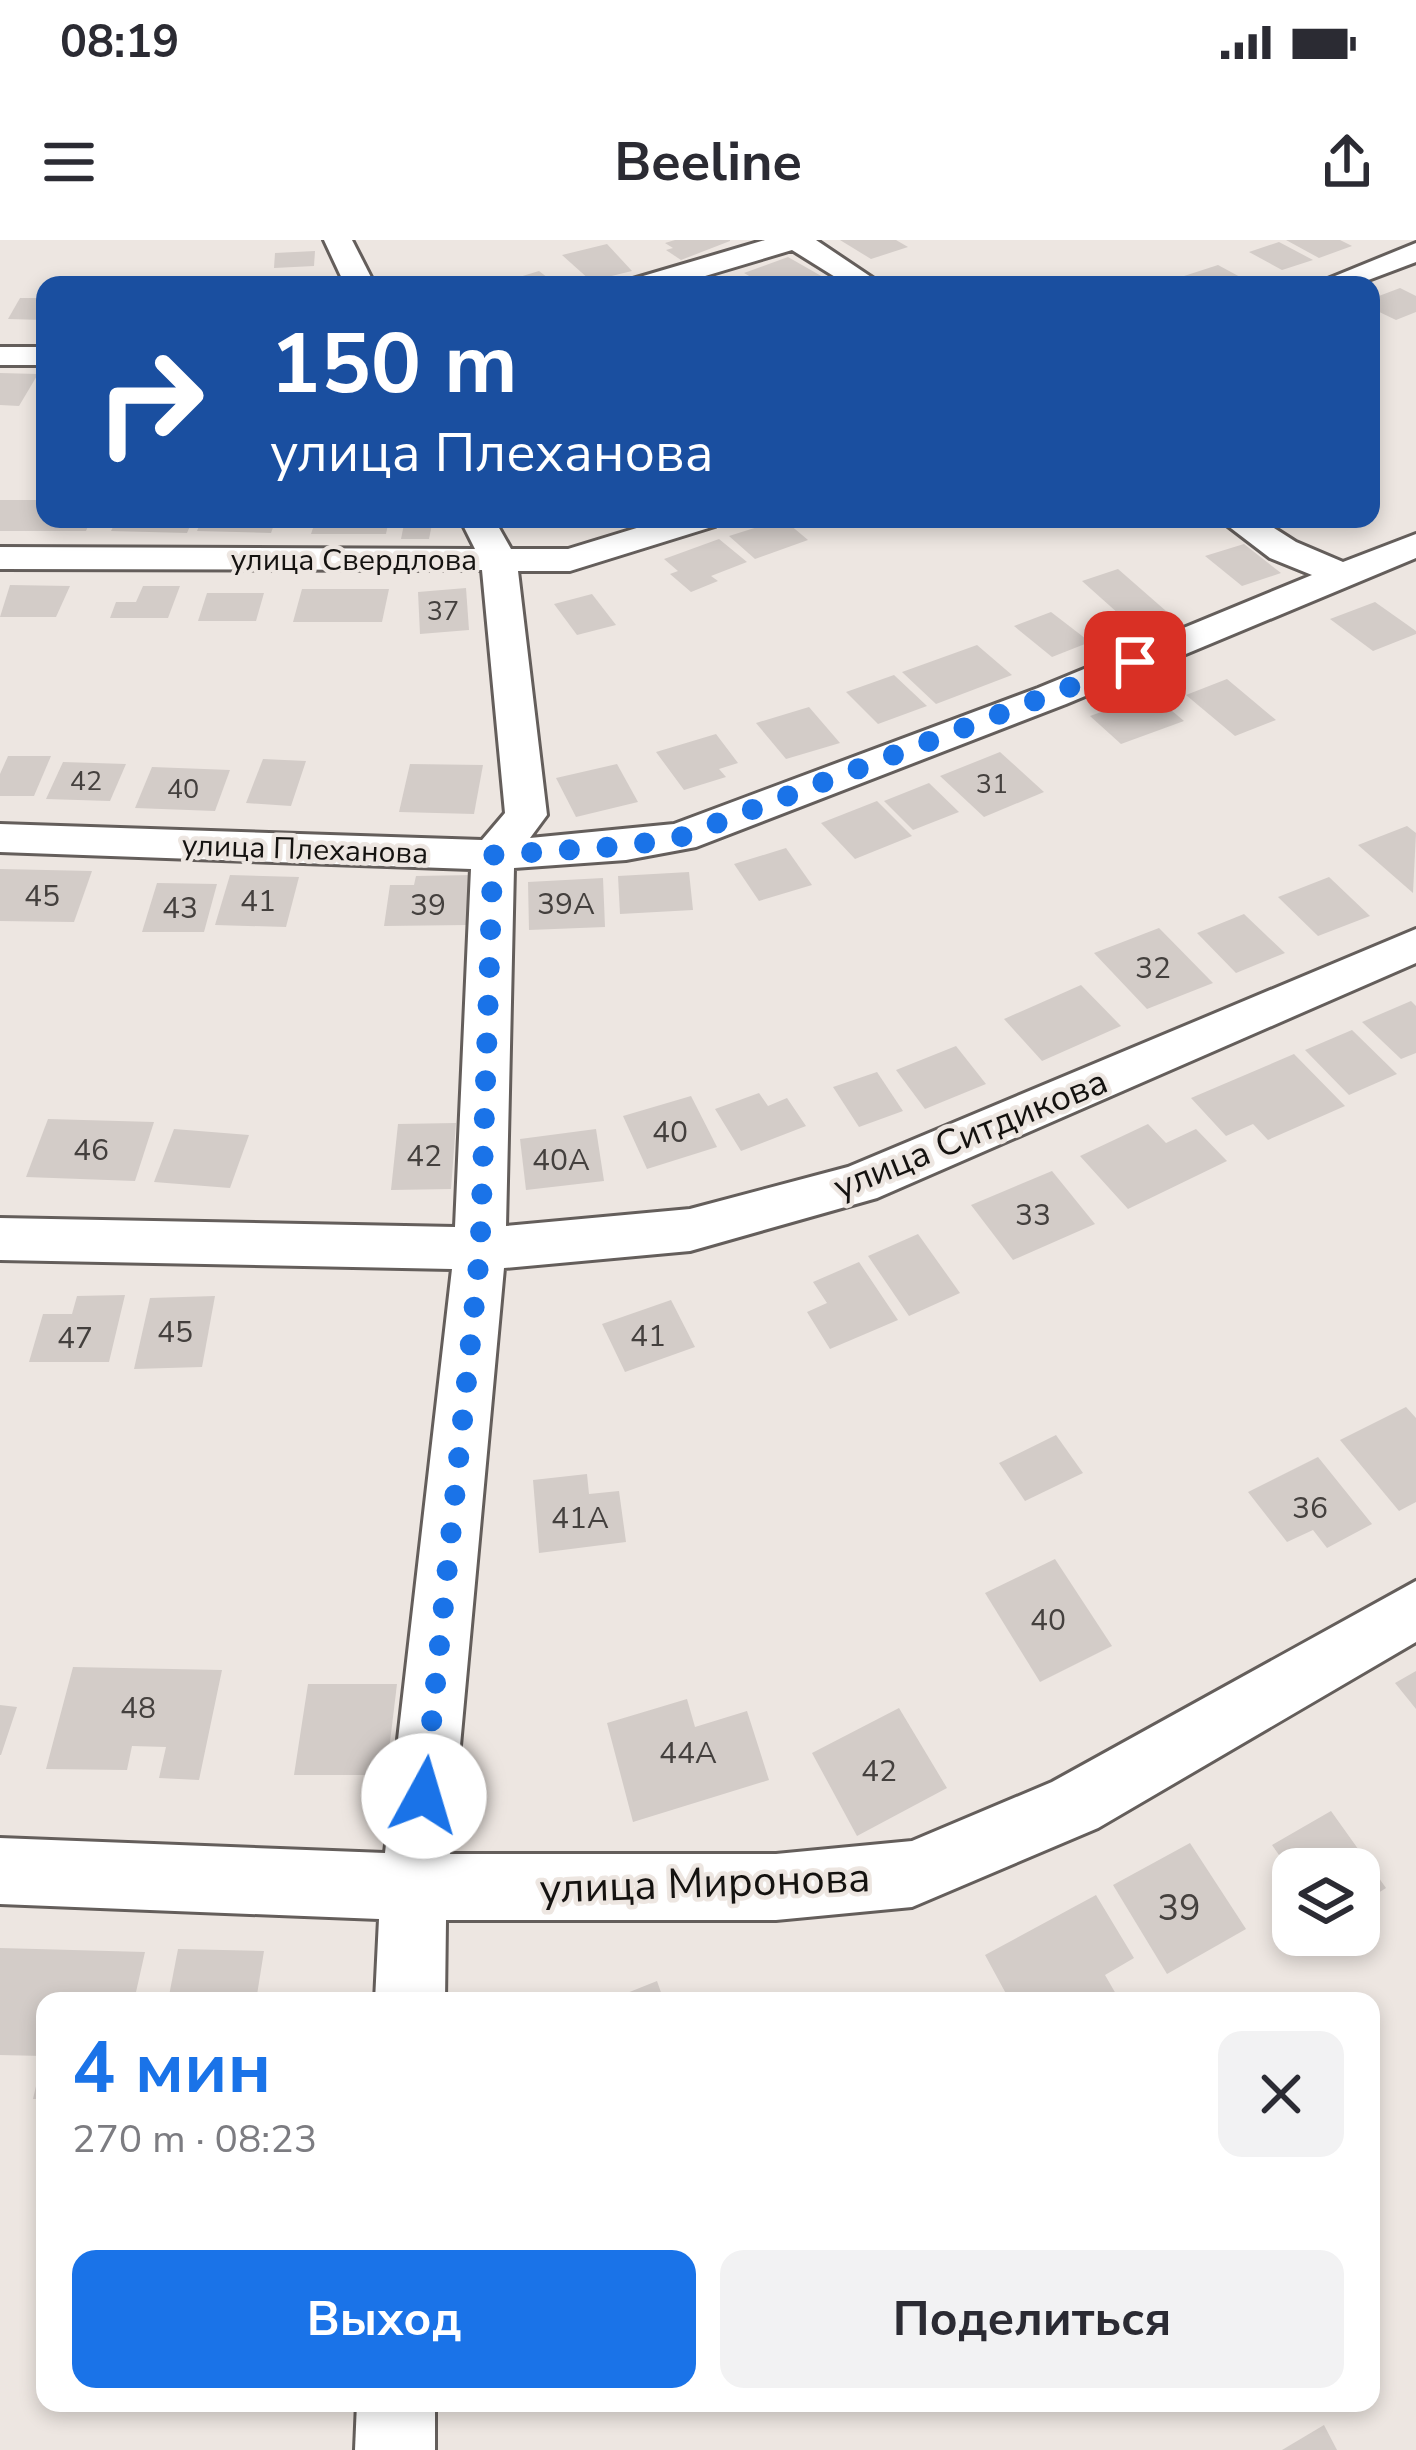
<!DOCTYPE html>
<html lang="ru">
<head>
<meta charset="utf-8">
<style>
  :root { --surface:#fff; --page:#f2f2f3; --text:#2b2b33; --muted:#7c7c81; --accent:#1a73e8 }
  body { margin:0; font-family:"Nunito Sans",sans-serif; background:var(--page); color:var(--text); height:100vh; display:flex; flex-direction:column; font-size:45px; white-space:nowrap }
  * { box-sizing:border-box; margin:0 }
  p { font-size:39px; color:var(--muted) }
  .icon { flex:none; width:66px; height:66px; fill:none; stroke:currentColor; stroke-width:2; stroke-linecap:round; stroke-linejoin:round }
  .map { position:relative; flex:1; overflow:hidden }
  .drawer { position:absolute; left:36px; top:1752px; width:1344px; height:420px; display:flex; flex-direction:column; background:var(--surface); border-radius:24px; box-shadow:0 6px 18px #0003 }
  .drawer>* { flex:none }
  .hud { position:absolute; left:36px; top:36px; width:1344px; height:252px; border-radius:24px; box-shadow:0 6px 18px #0003; background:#1a4fa0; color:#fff; overflow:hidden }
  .controls { position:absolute; left:1272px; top:1608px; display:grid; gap:24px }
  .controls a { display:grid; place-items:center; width:108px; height:108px; border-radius:24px; background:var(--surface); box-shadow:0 6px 18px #0003; font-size:60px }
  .pin { position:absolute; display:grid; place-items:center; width:102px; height:102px; color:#fff; margin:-51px; border-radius:24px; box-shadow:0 6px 18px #0006 }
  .me { position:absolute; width:132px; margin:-66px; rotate:6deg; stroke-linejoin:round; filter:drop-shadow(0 0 9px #0008) }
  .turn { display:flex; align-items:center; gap:42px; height:252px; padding:0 36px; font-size:54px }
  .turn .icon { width:156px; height:156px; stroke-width:2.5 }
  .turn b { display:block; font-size:84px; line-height:102px }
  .round { display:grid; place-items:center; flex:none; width:126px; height:126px; border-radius:24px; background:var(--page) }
  .summary { display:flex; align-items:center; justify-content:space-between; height:204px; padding:0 36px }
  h1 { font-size:72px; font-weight:700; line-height:90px; color:var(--accent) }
  .primary-button { display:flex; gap:24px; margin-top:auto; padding:24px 36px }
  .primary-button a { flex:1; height:138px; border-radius:24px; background:var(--accent); color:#fff; font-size:48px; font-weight:700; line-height:138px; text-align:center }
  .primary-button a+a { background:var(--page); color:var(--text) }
  .status { display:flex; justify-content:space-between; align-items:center; height:84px; padding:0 60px; background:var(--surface); direction:ltr }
  .status svg { height:33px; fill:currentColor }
  header { display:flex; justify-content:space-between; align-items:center; height:156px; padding:0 36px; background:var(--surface); font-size:54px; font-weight:700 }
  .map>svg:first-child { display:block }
  .building { fill:#d3ccc8 }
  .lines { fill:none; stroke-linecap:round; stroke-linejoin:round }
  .minor-casing { stroke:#645e5b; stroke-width:6 }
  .minor { fill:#fff; fill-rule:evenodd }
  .route { stroke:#1a73e8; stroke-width:21; stroke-dasharray:0 37.8 }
  .labels { text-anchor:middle; stroke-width:9; stroke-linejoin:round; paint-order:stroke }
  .far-number-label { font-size:27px; fill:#44403e }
  .far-street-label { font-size:30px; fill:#141210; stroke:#ede6e1 }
  .number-label { font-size:30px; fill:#44403e }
  .street-label { font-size:36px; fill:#141210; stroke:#ede6e1 }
  .near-number-label { font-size:36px; fill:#44403e }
  .near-street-label { font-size:42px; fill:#141210; stroke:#ede6e1 }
</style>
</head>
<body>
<div class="status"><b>08:19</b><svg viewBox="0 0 49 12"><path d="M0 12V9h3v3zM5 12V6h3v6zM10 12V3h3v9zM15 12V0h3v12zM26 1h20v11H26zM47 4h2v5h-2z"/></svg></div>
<header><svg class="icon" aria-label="menu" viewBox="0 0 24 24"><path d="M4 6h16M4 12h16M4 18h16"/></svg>Beeline<svg class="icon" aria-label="share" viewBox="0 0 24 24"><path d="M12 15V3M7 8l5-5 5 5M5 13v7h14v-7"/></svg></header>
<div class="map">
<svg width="1416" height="2210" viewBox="0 0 1416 2210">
  <rect width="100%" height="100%" fill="#ede6e1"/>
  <g class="building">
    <polygon points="675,0 730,0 730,1 681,20 666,10 673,8 665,3"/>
    <polygon points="840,0 896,0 908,7 871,19"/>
    <polygon points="1286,0 1340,0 1352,6 1319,18"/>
    <polygon points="1279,2 1313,20 1282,30 1249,12"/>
    <polygon points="607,4 632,31 591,41 562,15"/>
    <polygon points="315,11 314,26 274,28 275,13"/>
    <polygon points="788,17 837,45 765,45 744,33"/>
    <polygon points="1218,25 1255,45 1195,45 1181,37"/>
    <polygon points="539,31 557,45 506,41"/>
    <polygon points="1400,48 1416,56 1416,72 1396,80 1371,68 1371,59"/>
    <polygon points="20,58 45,58 45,80 8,79"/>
    <polygon points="0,133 38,134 19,166 0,165"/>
    <polygon points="0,260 45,260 45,279 91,279 86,291 0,291"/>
    <polygon points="117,279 193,279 187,293 111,291"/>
    <polygon points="202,279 276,279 271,293 197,291"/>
    <polygon points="316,279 389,279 386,294 311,294"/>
    <polygon points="405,279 433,279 429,299 401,299"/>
    <polygon points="783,279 808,300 755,319 729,296"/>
    <polygon points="719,299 747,322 711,336 718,341 691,352 670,334 678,331 664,319"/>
    <polygon points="1244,304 1281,333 1242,346 1205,316"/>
    <polygon points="1118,329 1166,371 1129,383 1082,341"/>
    <polygon points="10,345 70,346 56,377 0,377"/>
    <polygon points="143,346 180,346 168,378 110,378 116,362 136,362"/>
    <polygon points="466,348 469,390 420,394 418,352"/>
    <polygon points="302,349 389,349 382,382 293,382"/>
    <polygon points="207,353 264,353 256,381 198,381"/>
    <polygon points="592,354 616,385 577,395 554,364"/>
    <polygon points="1375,362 1416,391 1416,394 1373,411 1330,379"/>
    <polygon points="1051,372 1090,402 1052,417 1014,386"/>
    <polygon points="977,405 1012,435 936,464 902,432"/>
    <polygon points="894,435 927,466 878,484 846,452"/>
    <polygon points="1227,439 1276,480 1235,496 1186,455"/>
    <polygon points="1152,454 1184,481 1121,504 1090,476"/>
    <polygon points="809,467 840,503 786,519 756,483"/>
    <polygon points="716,494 738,523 719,529 726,537 684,550 656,512"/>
    <polygon points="1000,512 1044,552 984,577 940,536"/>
    <polygon points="8,516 51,516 34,556 0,556 0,534"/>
    <polygon points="263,519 306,521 291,566 246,563"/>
    <polygon points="63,522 126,524 110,561 46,559"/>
    <polygon points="410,524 483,525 474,574 399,572"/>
    <polygon points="617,524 638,562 576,577 556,538"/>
    <polygon points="152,527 230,530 215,571 135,568"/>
    <polygon points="929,543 959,572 913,590 884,561"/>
    <polygon points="877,561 912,596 855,619 821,583"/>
    <polygon points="1407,586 1416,593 1413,653 1358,605"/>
    <polygon points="786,608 812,645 759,661 734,624"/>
    <polygon points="0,629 92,631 74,682 0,681"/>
    <polygon points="689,632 693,670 620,674 618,636"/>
    <polygon points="230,635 299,637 286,687 215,685"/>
    <polygon points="473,635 467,685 384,686 390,645 414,645 416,636"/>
    <polygon points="1329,637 1370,676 1318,696 1278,657"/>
    <polygon points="603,638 605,687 529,690 528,642"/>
    <polygon points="157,643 217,644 204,692 142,692"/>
    <polygon points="1244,674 1285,713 1236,733 1197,693"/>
    <polygon points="1159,688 1213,743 1147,769 1094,713"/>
    <polygon points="1081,745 1121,786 1042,821 1004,779"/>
    <polygon points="1411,761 1416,766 1416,813 1401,819 1362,782"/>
    <polygon points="1352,790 1397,834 1349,855 1305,810"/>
    <polygon points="956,806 986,844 925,869 896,830"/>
    <polygon points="1294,814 1345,866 1268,900 1253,884 1226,896 1191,858"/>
    <polygon points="877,832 903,871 859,887 833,847"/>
    <polygon points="759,853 768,866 787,858 806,886 741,911 715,869"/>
    <polygon points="691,856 717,907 647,929 623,876"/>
    <polygon points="48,879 154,882 135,941 26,937"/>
    <polygon points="456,883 451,949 391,950 398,884"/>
    <polygon points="1148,884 1166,903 1196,889 1227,921 1128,969 1080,916"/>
    <polygon points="174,889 249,895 230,948 154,942"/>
    <polygon points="596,889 604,941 526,950 520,899"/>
    <polygon points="1052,931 1095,984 1013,1020 971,965"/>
    <polygon points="918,994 960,1053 909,1076 868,1016"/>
    <polygon points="859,1022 898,1080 830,1109 807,1072 827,1063 813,1042"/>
    <polygon points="125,1055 109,1122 29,1122 43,1074 72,1074 77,1056"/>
    <polygon points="215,1056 202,1127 134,1129 150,1058"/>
    <polygon points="671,1060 695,1107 625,1132 602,1084"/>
    <polygon points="1406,1167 1416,1178 1416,1262 1399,1271 1340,1200"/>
    <polygon points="1056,1195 1083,1233 1025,1261 999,1223"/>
    <polygon points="1318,1217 1372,1284 1327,1308 1313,1290 1287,1302 1248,1252"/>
    <polygon points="587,1234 589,1254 619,1251 626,1302 539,1313 533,1240"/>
    <polygon points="1055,1319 1112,1406 1040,1442 985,1353"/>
    <polygon points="73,1427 222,1430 199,1540 159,1538 166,1507 132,1506 127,1530 46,1529"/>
    <polygon points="1416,1431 1416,1469 1395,1443"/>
    <polygon points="308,1444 397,1444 386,1535 294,1535"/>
    <polygon points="687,1459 695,1487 747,1471 769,1540 633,1582 607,1483"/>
    <polygon points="0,1465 17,1467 1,1515 0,1515"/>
    <polygon points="899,1468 947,1548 857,1596 812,1513"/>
    <polygon points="1331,1571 1386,1648 1359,1665 1359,1629 1293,1629 1293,1635 1272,1605"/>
    <polygon points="1190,1603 1246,1689 1167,1734 1113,1645"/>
    <polygon points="1096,1655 1134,1718 1105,1735 1120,1761 1010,1761 985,1715"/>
    <polygon points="0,1708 145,1712 134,1761 45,1761 45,1859 33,1859 43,1816 0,1815"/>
    <polygon points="178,1709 264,1711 256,1761 168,1761"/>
    <polygon points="657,1741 664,1761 607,1761"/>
    <polygon points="1324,2185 1337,2210 1282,2210"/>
  </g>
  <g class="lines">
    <defs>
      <g id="minor">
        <polygon points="324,0 352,0 375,45 345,45"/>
        <polygon points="765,0 816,0 883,45 848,45 792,10 675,45 628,45 633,39"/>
        <polygon points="1416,3 1416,22 1355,45 1313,45"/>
        <rect x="0" y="107" width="45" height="18"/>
        <polygon points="460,279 494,279 511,309 568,309 666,279 720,279 715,286 570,331 518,331 547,575 530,598 674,584 1038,448 1312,335 1270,318 1219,279 1260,279 1296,302 1343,322 1416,294 1416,318 1066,464 696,607 626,620 514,628 506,986 690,969 848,927 1416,689 1416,723 877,958 690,1011 504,1028 450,1614 776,1614 912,1601 1052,1542 1416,1341 1416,1402 1098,1588 912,1667 776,1680 446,1680 445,1761 375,1761 379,1679 0,1664 0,1598 385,1613 452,1029 0,1020 0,978 455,987 471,629 0,612 0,584 482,600 505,573 482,330 0,329 0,307 475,309"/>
        <polygon points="357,2163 435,2163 435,2210 355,2210"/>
      </g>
    </defs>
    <use href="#minor" class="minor-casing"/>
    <use href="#minor" class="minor"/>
  </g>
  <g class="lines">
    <polyline class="route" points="424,1556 480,1010 493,615 626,606 681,597 1135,422"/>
  </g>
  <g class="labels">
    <g class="far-number-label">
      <text x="443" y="380">37</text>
      <text x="86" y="550">42</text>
      <text x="992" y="553">31</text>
      <text x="183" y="558">40</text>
    </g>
    <g class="far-street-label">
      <text x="354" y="330">улица Свердлова</text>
      <text transform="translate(305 609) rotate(2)" y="10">улица Плеханова</text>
    </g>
    <g class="number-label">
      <text x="42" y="666">45</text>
      <text x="258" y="671">41</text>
      <text x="566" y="674">39А</text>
      <text x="428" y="675">39</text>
      <text x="180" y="678">43</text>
      <text x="1153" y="738">32</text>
      <text x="670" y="902">40</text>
      <text x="91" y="920">46</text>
      <text x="424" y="926">42</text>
      <text x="561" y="930">40А</text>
      <text x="1033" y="985">33</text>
      <text x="175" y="1102">45</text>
      <text x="648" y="1106">41</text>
      <text x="75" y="1108">47</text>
      <text x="1310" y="1278">36</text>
      <text x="580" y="1288">41А</text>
      <text x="1048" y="1390">40</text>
      <text x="138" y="1478">48</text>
      <text x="688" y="1523">44А</text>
      <text x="879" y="1541">42</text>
    </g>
    <g class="street-label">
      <text transform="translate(970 893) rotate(-22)" y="13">улица Ситдикова</text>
    </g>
    <g class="near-number-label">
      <text x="1179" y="1680">39</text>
    </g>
    <g class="near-street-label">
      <text transform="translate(705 1642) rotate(-2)" y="15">улица Миронова</text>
    </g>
  </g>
</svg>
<div class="controls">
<a><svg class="icon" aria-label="layers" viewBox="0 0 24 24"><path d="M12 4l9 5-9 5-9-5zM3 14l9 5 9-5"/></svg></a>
</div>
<div class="pin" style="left:1135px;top:422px;background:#d93025"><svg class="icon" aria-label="arrive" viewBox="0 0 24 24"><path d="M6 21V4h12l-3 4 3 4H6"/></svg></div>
<svg class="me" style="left:424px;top:1556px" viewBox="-20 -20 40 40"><circle r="19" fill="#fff"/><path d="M0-13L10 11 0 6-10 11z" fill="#1a73e8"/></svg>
<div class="hud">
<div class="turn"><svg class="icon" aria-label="right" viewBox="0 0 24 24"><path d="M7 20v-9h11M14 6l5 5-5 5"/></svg><div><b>150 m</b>улица Плеханова</div></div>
</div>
<section class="drawer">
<div class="summary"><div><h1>4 мин</h1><p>270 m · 08:23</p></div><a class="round"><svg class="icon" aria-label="close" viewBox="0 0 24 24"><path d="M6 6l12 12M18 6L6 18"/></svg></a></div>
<div class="primary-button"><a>Выход</a><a>Поделиться</a></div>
</section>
</div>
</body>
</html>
